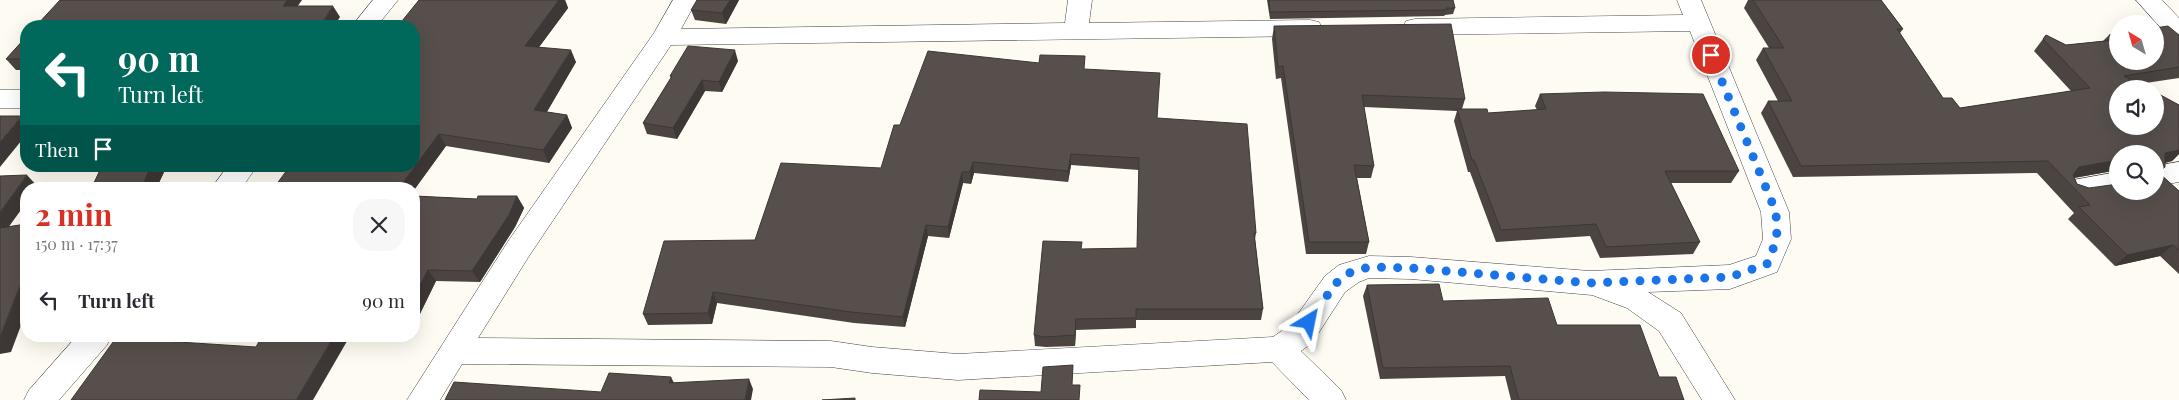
<!DOCTYPE html>
<html lang="en">
<head>
<meta charset="utf-8">
<style>
  :root { --surface:#fff; --page:#f7f7f7; --text:#2b2b33; --muted:#7c7c81; --accent:#d93025 }
  body { margin:0; font-family:"Playfair Display",serif; background:var(--page); color:var(--text); height:100vh; display:flex; flex-direction:column; font-size:19px; white-space:nowrap }
  * { box-sizing:border-box; margin:0 }
  p { font-size:16px; color:var(--muted) }
  .icon { flex:none; width:28px; height:28px; fill:none; stroke:currentColor; stroke-width:2; stroke-linecap:round; stroke-linejoin:round }
  .map { position:relative; flex:1; overflow:hidden }
  .side { position:absolute; left:20px; top:182px; width:400px; height:160px; display:flex; flex-direction:column; background:var(--surface); border-radius:20px; box-shadow:0 5px 20px #0002 }
  .side>* { flex:none }
  .top-card { position:absolute; left:20px; top:20px; width:400px; height:152px; border-radius:20px; box-shadow:0 5px 20px #0002; background:#00695c; color:#fff; overflow:hidden }
  .needle { width:32px; rotate:323deg }
  .tools { position:absolute; left:2109px; top:15px; display:grid; gap:10px }
  .tools a { display:grid; place-items:center; width:55px; height:55px; border-radius:50%; background:var(--surface); box-shadow:0 5px 20px #0002; font-size:25px }
  .pin { position:absolute; display:grid; place-items:center; width:42px; height:42px; color:#fff; margin:-21px; border:2px solid #fff; border-radius:50%; box-shadow:0 1px 5px #0007 }
  .me { position:absolute; width:55px; margin:-28px; rotate:35deg; stroke-linejoin:round; filter:drop-shadow(0 0 4px #0008) }
  .turn { display:flex; align-items:center; gap:18px; height:105px; padding:0 15px; font-size:22px }
  .turn .icon { width:65px; height:65px; stroke-width:2.5 }
  .turn b { display:block; font-size:35px; line-height:42px }
  .then { display:flex; align-items:center; height:48px; padding:0 15px; background:#0003; gap:10px; font-size:19px }
  .round { display:grid; place-items:center; flex:none; width:52px; height:52px; border-radius:20px; background:var(--page) }
  .overview { display:flex; align-items:center; justify-content:space-between; height:85px; padding:0 15px }
  h1 { font-size:30px; font-weight:700; line-height:38px; color:var(--accent) }
  ul { padding:0; list-style:none }
  li { display:flex; align-items:center; gap:15px; height:65px; padding:0 15px }
  li div { flex:1 }
  li b { display:block; font-size:19px }
  li em { font-style:normal }
  .map>svg:first-child { display:block }
  .lines { fill:none; stroke-linecap:round; stroke-linejoin:round }
  .minor-casing { stroke:#424242; stroke-width:1 }
  .minor { fill:#fff; fill-rule:evenodd }
  .wall { fill:#4b4441; fill-rule:evenodd }
  .shaded-wall { fill:#3d3735 }
  .building { fill:#574f4c; stroke:#3d3735; fill-rule:evenodd }
  .route { stroke:#1a73e8; stroke-width:9; stroke-dasharray:0 16.2 }
</style>
</head>
<body>
<div class="map">
<svg width="2179" height="400" viewBox="0 0 2179 400">
  <rect width="100%" height="100%" fill="#fefbf2"/>
  <g class="lines">
    <defs>
      <g id="minor">
        <polygon points="373,0 398,0 377,26 352,26"/>
        <polygon points="673,0 697,0 681,29 1065,23 1068,0 1092,0 1089,23 1310,20 1319,22 1322,28 1319,34 1310,36 671,45 529,256 478,338 831,341 872,347 958,354 1273,337 1290,325 1325,276 1339,265 1369,256 1411,257 1590,271 1729,265 1756,256 1763,239 1761,212 1690,31 1415,35 1406,33 1403,27 1406,21 1415,19 1683,15 1677,0 1701,0 1789,212 1791,239 1777,272 1730,289 1648,292 1681,313 1735,400 1702,400 1659,331 1627,308 1592,295 1411,279 1369,278 1359,282 1345,292 1312,343 1301,351 1341,390 1346,400 1309,400 1272,362 958,380 872,373 831,367 462,364 440,400 407,400 509,240 654,33"/>
        <polygon points="2136,0 2162,0 2179,18 2179,40 2170,38"/>
        <rect x="0" y="90" width="26" height="18"/>
        <polygon points="2179,162 2179,182 2155,186 2155,166"/>
        <polygon points="228,166 257,166 241,189 211,189"/>
        <polygon points="2118,172 2118,191 2121,191 2118,192 2078,198 2068,195 2064,188 2068,181"/>
        <polygon points="77,336 111,336 107,345 59,400 24,400 29,390"/>
      </g>
    </defs>
    <use href="#minor" class="minor-casing"/>
    <use href="#minor" class="minor"/>
  </g>
  <g class="wall">
    <polygon points="419,0 565,0 568,8 539,47 576,62 547,112 567,115 572,128 549,163 446,146 414,190"/>
    <polygon points="739,0 726,24 695,20 691,10"/>
    <polygon points="1267,0 1453,0 1455,8 1453,14 1445,15 1444,16 1270,19"/>
    <path d="M1748,0h133l22,29 -3,4 43,65 17,10 111,-17 -37,-40 12,-16 20,10 37,-4 6,-6h70v43l-40,6 40,21v49l-7,7 -7,2 -6,10 20,18v83l-19,-18 -45,10 -47,-47 6,-6 -37,-40 -244,4 -32,-64 7,-12h10l-22,-41 7,-12h6l-25,-40zM2118,154h37v37l-66,-3 -12,-4 -3,-6 44,-8z"/>
    <polygon points="1274,26 1465,99 1462,109 1488,113 1537,110 1535,106 1540,94 1739,171 1731,183 1671,183 1700,242 1693,254 1600,258 1590,236 1496,242 1470,172 1468,172 1454,121 1457,111 1364,107 1374,166 1371,178 1357,178 1369,242 1366,254 1306,254 1281,78 1276,79 1272,39"/>
    <polygon points="26,37 26,70 16,70 6,59"/>
    <polygon points="738,61 722,92 705,91 677,139 647,134 643,123 671,78 670,76"/>
    <polygon points="1085,69 1157,118 1256,233 1255,239 1263,309 1261,320 1136,320 1136,328 1076,330 1075,346 1046,347 1035,346 1034,335 1082,249 1137,248 1139,170 1071,165 1068,182 974,173 971,184 963,183 949,238 928,236 905,327 854,323 717,303 712,324 648,325 643,314 755,240 881,168 900,125"/>
    <polygon points="102,166 188,166 165,170 156,189 91,189"/>
    <polygon points="414,196 477,199 517,196 524,208 515,227 480,282 436,281 414,326"/>
    <polygon points="1367,285 1557,325 1659,377 1684,400 1511,400 1505,376 1380,379 1363,296"/>
  </g>
  <g class="shaded-wall">
    <polygon points="287,0 302,0 290,17 283,6"/>
    <polygon points="559,0 565,0 568,8 531,58 525,46"/>
    <polygon points="730,0 739,0 726,24 722,13"/>
    <polygon points="333,6 340,17 334,26 320,26"/>
    <polygon points="571,50 576,62 540,123 534,110"/>
    <polygon points="735,50 738,61 722,92 719,82"/>
    <polygon points="702,80 705,91 677,139 673,128"/>
    <polygon points="567,115 572,128 549,163 543,150"/>
    <polygon points="22,116 26,121 26,135 0,167 0,142"/>
    <polygon points="439,134 446,146 414,190 414,189 398,189"/>
    <polygon points="2179,150 2179,154 2172,161 2155,165 2165,153"/>
    <polygon points="1071,154 1071,165 1068,182 1068,171"/>
    <polygon points="2118,160 2118,170 2068,179 2079,167"/>
    <polygon points="973,162 974,173 971,184 970,172"/>
    <polygon points="151,166 161,166 165,170 156,189 141,189"/>
    <polygon points="962,172 963,183 949,238 948,227"/>
    <polygon points="27,175 38,187 37,189 26,189 26,203 0,239 0,212"/>
    <polygon points="517,196 524,208 515,227 480,282 472,271"/>
    <polygon points="926,225 928,236 905,327 903,317"/>
    <polygon points="2173,245 2160,256 2115,266 2127,255"/>
    <polygon points="428,270 436,281 414,326 414,297"/>
    <polygon points="24,275 26,277 26,312 11,352 0,354 0,337"/>
    <polygon points="713,292 717,303 712,324 708,313"/>
    <polygon points="1076,319 1076,330 1075,346 1075,335"/>
    <polygon points="334,336 350,336 313,400 296,400"/>
    <polygon points="671,377 676,387 669,383"/>
    <polygon points="749,379 753,389 751,400 745,400"/>
  </g>
  <g class="building">
    <polygon points="60,0 287,0 283,6 333,6 320,26 36,26"/>
    <polygon points="419,0 559,0 525,46 571,50 534,110 567,115 543,150 439,134 398,189 273,189 290,166 414,166 414,26 398,26"/>
    <polygon points="697,0 730,0 722,13 691,10"/>
    <polygon points="1269,0 1453,0 1455,8 1446,8 1446,10 1270,12"/>
    <path d="M1753,0h128l22,29h-6l46,69h9l8,10 130,-20 -47,-49 3,-4 20,10 49,-5 -6,-5 9,-2v28h37v-33l13,-2 11,9v32l-55,9 25,13h-31v37h37v-34l24,13v45l-14,3v14l-6,6 20,18v59l-6,-5 -46,10 -48,-48 11,-2 -42,-44 -247,5 -33,-65h24l-29,-53h21zM2118,154h37v37h-37v-7l-29,4 -12,-4 -4,-9 6,-8 39,-7z"/>
    <polygon points="1451,24 1465,99 1362,95 1374,166 1354,165 1369,242 1309,242 1283,66 1278,67 1274,26"/>
    <polygon points="26,37 26,59 6,59"/>
    <polygon points="688,46 735,50 719,82 702,80 673,128 643,123 672,76 670,76"/>
    <polygon points="928,51 1039,63 1040,55 1085,56 1084,69 1160,73 1157,118 1247,124 1256,233 1254,233 1263,309 1136,309 1136,318 1076,319 1075,335 1045,337 1034,335 1043,241 1082,242 1081,249 1137,248 1139,158 1071,154 1068,171 973,162 970,172 962,172 948,227 926,225 903,317 851,312 713,292 708,313 643,314 664,241 755,240 781,163 881,168 894,125 900,125"/>
    <polygon points="1604,92 1703,94 1739,171 1665,171 1700,242 1606,247 1596,224 1501,230 1474,160 1472,160 1457,109 1487,109 1488,113 1546,109 1540,94"/>
    <polygon points="0,116 22,116 0,142"/>
    <polygon points="102,166 151,166 141,189 91,189"/>
    <polygon points="27,175 0,212 0,176"/>
    <polygon points="414,196 477,199 478,196 517,196 509,215 472,271 428,270 414,297"/>
    <polygon points="26,224 26,275 24,275 0,337 0,228"/>
    <polygon points="1439,284 1443,301 1548,298 1557,325 1640,325 1659,377 1676,377 1684,400 1519,400 1510,366 1383,368 1367,285"/>
    <polygon points="262,336 334,336 296,400 71,400 116,338 256,347"/>
    <polygon points="1073,365 1072,385 1080,385 1079,400 979,400 980,390 1041,392 1043,367"/>
    <polygon points="609,373 671,377 669,383 749,379 745,400 445,400 454,382 601,392"/>
    <polygon points="855,398 855,400 822,400"/>
  </g>
  <g class="lines">
    <polyline class="route" points="1309,322 1335,284 1349,273 1369,267 1411,268 1590,283 1730,277 1767,264 1777,239 1776,212 1711,55"/>
  </g>
</svg>
<div class="tools">
<a><svg class="needle" viewBox="-14 -14 28 28"><path d="M0-13l5 13h-10z" fill="#e53935"/><path d="M0 13l5-13h-10z" fill="#7c7c81"/></svg></a>
<a><svg class="icon" aria-label="sound" viewBox="0 0 24 24"><path d="M4 9h4l5-4v14l-5-4H4zM17 9q2 3 0 6"/></svg></a>
<a><svg class="icon" aria-label="search" viewBox="0 0 24 24"><circle cx="10" cy="10" r="6"/><path d="M15 15l6 6"/></svg></a>
</div>
<div class="pin" style="left:1711px;top:55px;background:#d93025"><svg class="icon" aria-label="arrive" viewBox="0 0 24 24"><path d="M6 21V4h12l-3 4 3 4H6"/></svg></div>
<svg class="me" style="left:1309px;top:322px" viewBox="-20 -20 40 40"><path d="M0-17L14 15 0 8-14 15z" fill="#1a73e8" stroke="#fff" stroke-width="4"/></svg>
<div class="top-card">
<div class="turn"><svg class="icon" aria-label="left" viewBox="0 0 24 24"><path d="M17 20v-9H6M10 6l-5 5 5 5"/></svg><div><b>90 m</b>Turn left</div></div>
<div class="then">Then<svg class="icon" aria-label="arrive" viewBox="0 0 24 24"><path d="M6 21V4h12l-3 4 3 4H6"/></svg></div>
</div>
<section class="side">
<div class="overview"><div><h1>2 min</h1><p>150 m · 17:37</p></div><a class="round"><svg class="icon" aria-label="close" viewBox="0 0 24 24"><path d="M6 6l12 12M18 6L6 18"/></svg></a></div>
<ul>
<li><svg class="icon" aria-label="left" viewBox="0 0 24 24"><path d="M17 20v-9H6M10 6l-5 5 5 5"/></svg><div><b>Turn left</b></div><em>90 m</em></li>
</ul>
</section>
</div>
</body>
</html>
